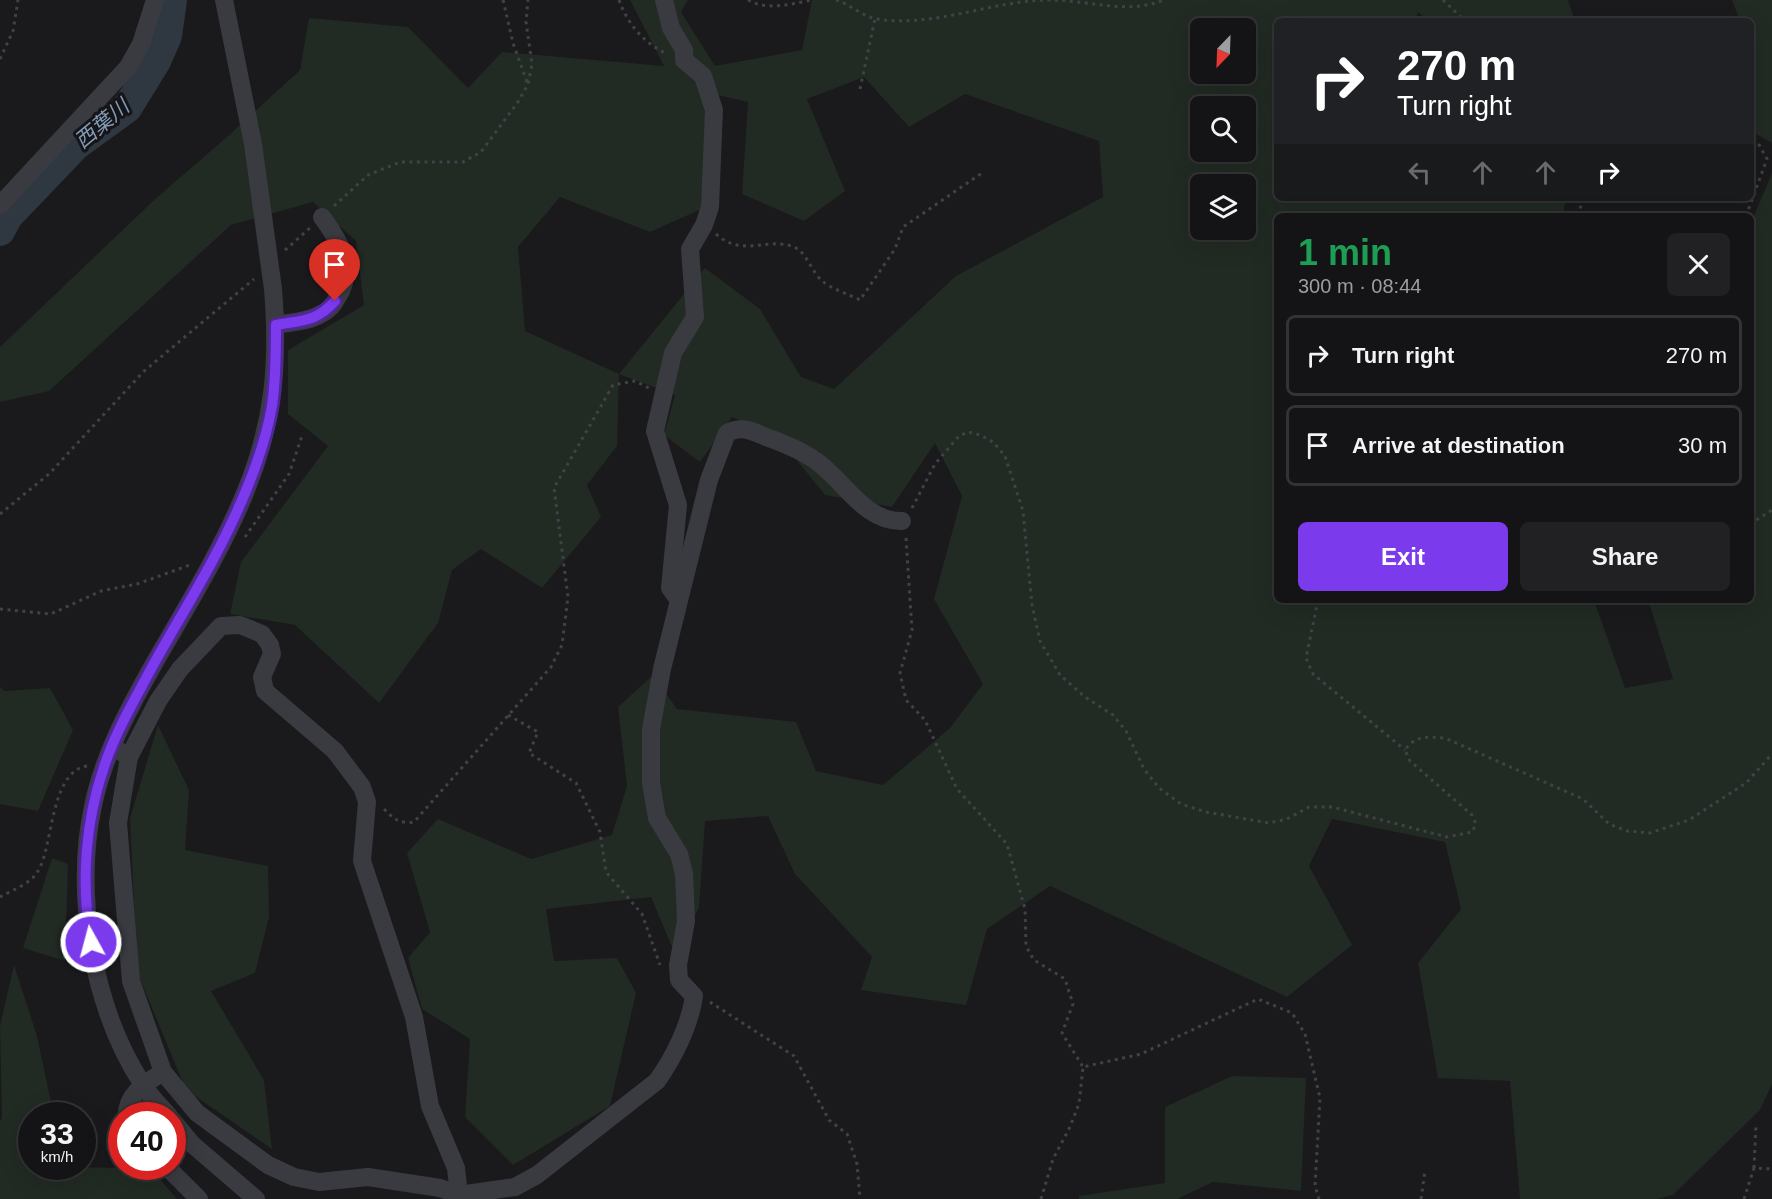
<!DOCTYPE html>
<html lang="en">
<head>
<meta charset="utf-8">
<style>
  :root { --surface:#141315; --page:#212022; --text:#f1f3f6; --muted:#9d9ea0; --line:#333234; --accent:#7c3aed }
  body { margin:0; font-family:Helvetica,"Noto Sans JP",sans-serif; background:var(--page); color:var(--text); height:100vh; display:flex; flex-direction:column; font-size:22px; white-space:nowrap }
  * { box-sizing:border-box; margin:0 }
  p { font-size:20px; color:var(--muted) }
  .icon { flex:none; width:33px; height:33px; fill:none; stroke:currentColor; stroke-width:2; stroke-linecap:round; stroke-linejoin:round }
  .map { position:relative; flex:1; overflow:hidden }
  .drawer { position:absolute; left:1274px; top:213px; width:480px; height:390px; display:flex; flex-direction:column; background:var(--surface); border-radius:9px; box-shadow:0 6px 24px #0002,0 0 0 2px var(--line) }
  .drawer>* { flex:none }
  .banner { position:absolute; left:1274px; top:18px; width:480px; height:183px; border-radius:9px; box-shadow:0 6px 24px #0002,0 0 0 2px var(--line); background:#202124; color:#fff; overflow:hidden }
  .needle { width:39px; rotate:203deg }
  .tools { position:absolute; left:1190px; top:18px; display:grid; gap:12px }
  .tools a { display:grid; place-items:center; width:66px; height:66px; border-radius:9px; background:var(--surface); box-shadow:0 6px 24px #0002,0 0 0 2px var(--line); font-size:30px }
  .speed { position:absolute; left:18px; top:1102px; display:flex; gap:12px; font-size:30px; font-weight:700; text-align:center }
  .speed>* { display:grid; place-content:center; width:78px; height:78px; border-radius:50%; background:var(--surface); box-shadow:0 6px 24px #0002,0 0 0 2px var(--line); line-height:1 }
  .speed small { font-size:15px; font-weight:400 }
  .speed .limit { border:9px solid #d22; background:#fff; color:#111 }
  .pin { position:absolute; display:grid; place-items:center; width:51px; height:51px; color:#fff; margin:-62px -26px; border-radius:50% 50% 50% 0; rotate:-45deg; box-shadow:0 0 6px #0007 }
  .pin .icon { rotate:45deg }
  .me { position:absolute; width:66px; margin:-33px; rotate:353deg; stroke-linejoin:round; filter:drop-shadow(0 0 4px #0008) }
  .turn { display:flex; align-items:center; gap:21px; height:126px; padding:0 24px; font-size:27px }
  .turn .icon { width:78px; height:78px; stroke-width:2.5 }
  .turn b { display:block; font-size:42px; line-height:51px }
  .lanes { display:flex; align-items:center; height:57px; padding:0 24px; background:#0003; justify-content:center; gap:30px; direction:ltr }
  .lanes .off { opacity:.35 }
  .round { display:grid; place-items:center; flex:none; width:63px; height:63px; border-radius:9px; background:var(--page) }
  .headline { display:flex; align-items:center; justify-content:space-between; height:102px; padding:0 24px }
  h1 { font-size:36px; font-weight:700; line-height:45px; color:#1e9e55 }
  .primary-button { display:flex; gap:12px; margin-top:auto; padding:12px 24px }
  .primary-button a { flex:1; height:69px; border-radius:9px; background:var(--accent); color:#fff; font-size:24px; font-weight:700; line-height:69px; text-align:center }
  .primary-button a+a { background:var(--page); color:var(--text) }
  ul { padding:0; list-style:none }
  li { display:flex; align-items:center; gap:18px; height:81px; margin:0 12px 9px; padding:0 12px; border:3px solid var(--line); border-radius:9px }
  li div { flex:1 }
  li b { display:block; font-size:22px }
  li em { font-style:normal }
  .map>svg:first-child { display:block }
  .green { fill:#212a23; fill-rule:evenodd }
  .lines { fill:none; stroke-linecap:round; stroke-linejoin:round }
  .river { stroke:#2f3840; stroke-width:30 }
  .path { stroke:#404248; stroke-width:3; stroke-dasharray:3 4.5; stroke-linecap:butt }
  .minor { stroke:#3a3b41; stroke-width:18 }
  .minor-bridge { stroke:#3a3b41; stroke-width:18 }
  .route-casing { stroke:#51269a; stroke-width:15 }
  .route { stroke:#7c3aed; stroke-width:10 }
  .labels { text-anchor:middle; stroke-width:6; stroke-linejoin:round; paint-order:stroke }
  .water-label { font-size:21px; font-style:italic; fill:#839bb6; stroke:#151417 }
</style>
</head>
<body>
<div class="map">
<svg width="1772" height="1199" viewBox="0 0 1772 1199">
  <rect width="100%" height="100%" fill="#1a191c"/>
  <g class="green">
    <path d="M630,0h58l-7,12 34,54 87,-16 10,-50h756l7,21h-146l-11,-9 -3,9h-139v177h290l-3,18h-287v384h318l31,88 48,-9 -25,-79h102v-279l6,-13 -5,-17v-68l21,-50v911l-12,26 -87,85 -16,4h-137l-10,-118 -72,-3 -20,-115 43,-54 -16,-67 -113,-23 -23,47 43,79 -65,52 -237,-111 -63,43 -21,76 -105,-15 11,-33 -77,-83 -27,-58 -63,5 -6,87 -25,44 -23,-55 -105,12 8,52 63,-3 19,35 -26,113 -97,59 -48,-48 5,-78 -48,-30 -14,-51 22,-26 -23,-79 31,-34 93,40 81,-24 15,-49 -9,-79 35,-32 24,34 119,13 20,49 67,14 67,-57 33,-44 -49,-85 28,-103 -27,-53 -43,64 -67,-12 -47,-58 -46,-20 -32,45 -36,-27 11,-40 -56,-21 -2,72 -30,39 14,32 -59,71 -61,-39 -29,21 -14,53 -59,80 -84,-78 -65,-11 11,-52 87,-116 -40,-32v-64l76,-45 -8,-64 -43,-39 -82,23 -182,166 -49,11v-55l153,-146 75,-65 72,-66 9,-52 99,9 60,61 34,-36 162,14zM1200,28h45v46h-45zM864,77l45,50 56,-33 134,47 4,56 -147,79 -122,113 -33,-12 -41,-68 -55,-41 -86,106 -94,-43 -7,-84 42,-50 90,35 54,-24 9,-114 35,8 -6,92 62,27 41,-30 -38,-92zM1200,106h45v46h-45zM1200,184h45v46h-45z"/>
    <polygon points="1732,0 1772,0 1772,143 1751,131 1751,69 1755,58 1751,46 1750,21 1740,21"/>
    <polygon points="0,687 4,691 50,688 73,730 38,811 0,804"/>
    <polygon points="158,725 189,790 185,850 268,866 269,917 255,973 211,991 264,1080 272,1149 186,1090 137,972 130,818"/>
    <polygon points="52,858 68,864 65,961 23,948"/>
    <polygon points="14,965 37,1036 54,1116 32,1116 32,1167 150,1168 177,1199 0,1199 0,1122 2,1117 0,1026"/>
    <polygon points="1232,1076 1306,1078 1301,1191 1213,1182 1177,1199 1079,1199 1079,1196 1165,1183 1165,1107"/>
  </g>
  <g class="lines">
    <polyline class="river" points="0,231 8,216 76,145 127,108 156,61 167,36 172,0"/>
    <g class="path">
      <polyline points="503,0 513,43 527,82"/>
      <path d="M619,0c8,23 24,42 46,53"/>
      <path d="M748,0c20,11 42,4 64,0"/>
      <path d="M836,0c14,4 27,17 41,19 59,9 115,-19 173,-19 39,0 76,15 114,0"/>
      <polyline points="1443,0 1465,21"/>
      <polyline points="0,59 13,31 18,0"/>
      <polyline points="860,89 875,19"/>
      <polyline points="334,206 368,175 400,162 463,162 481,152 518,102 528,84 532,64 526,22 528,0"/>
      <polyline points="1579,216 1582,198"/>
      <polyline points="1746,216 1767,159 1758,143 1750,140"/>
      <path d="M716,234c28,25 53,1 80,14 11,6 16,24 26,33 10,8 26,13 38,19l35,-51 8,-22 79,-54"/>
      <polyline points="285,250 310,228"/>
      <path d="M912,508l23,-44 24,-28 9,-4 12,3 13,7 12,14 18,55 9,94 8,36 20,34 25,22 28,18 13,16 18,38 15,19 22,16 25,8 63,11 18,-4 22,-12h23l115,30 25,-5 4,-8 -4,-9 -62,-54 -5,-11c10,-15 23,-13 40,-12l138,61 26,25 18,7 23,2 39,-13 57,-37 26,-29"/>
      <polyline points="0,514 49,474 143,372 254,279"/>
      <polyline points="1750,524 1772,510"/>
      <polyline points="245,537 289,474 303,433"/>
      <polyline points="906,538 912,630 900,673 906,700 925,720 957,789 1007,844 1025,909 1026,946 1034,960 1065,979 1073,1004 1062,1033 1083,1067"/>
      <polyline points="1318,600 1306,658 1313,674 1405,750"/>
      <polyline points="0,609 51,614 101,591 137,584 190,565"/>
      <polyline points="508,715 538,732 529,753 576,783 600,832 606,872 642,914 660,965"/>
      <path d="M384,809c10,10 15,15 30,13l137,-155 11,-22 6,-48 -14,-109 59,-103 22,-4 14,7"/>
      <path d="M0,897c12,-7 31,-13 38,-26 15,-23 12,-100 49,-105"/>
      <polyline points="710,1002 794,1056 829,1120 847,1134 857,1164 860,1199"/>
      <polyline points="1754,1168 1756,1123"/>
      <polyline points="1041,1199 1053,1159 1069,1129 1079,1104 1083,1067 1141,1054 1258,999 1292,1013 1305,1034 1320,1098 1315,1186 1319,1199"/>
      <polyline points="1421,1199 1425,1171"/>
      <polyline points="1744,1199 1754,1168 1772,1169"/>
    </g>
    <g class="minor">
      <polyline points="664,0 671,28 684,50 684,60 703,76 714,110 710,207 704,225 690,249 695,317 673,353 655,431 678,505 670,588 678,599"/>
      <polyline points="0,205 128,67 141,44 155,0"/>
      <path d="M276,325c15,-3 32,-3 45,-11 7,-3 13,-10 16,-16 19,-29 3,-57 -15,-81"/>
      <polyline points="118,750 129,757 118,823 131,981 163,1072"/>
      <polyline points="129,757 158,701 180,669 221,626 240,625 262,634 270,645 272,654 262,677 265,691 335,751 362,787 367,802 362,861 414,1017 430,1106 456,1168 459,1195 457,1199"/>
      <path d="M127,1116c-1,-22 19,-33 36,-44l34,41 71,52 26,12 25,5 49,-5 72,11 19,7 56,-8 22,-12 120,-94c17,-24 33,-56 37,-85l-15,-16 -1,-15 8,-44 -2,-47 -5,-20 -22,-36 -6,-35v-54l11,-60 47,-189 18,-47c14,-8 25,-2 39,4 17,6 35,13 50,24 28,19 48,61 86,60"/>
      <path d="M169,1116c-9,-10 -19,-20 -26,-31 -27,-41 -44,-92 -52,-140 -7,-46 -8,-93 2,-139 10,-49 34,-94 58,-137 33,-58 69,-115 94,-176 29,-70 34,-130 28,-204"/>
      <polyline points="172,1120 192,1144 256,1199"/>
      <polyline points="167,1167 199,1199"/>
    </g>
    <polyline class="minor-bridge" points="224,0 253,144 273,289"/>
  </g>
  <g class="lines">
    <defs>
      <path id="route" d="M91,942c-10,-58 -6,-119 13,-175 11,-34 30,-66 47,-98 32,-58 69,-115 94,-176 11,-26 22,-58 27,-87 4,-26 4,-54 4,-81 27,-5 40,-3 59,-24"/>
    </defs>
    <use href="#route" class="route-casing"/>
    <use href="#route" class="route"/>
  </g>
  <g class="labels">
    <g class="water-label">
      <text transform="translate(102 124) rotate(-40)" y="7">西葉川</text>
    </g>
  </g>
</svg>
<div class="tools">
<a><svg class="needle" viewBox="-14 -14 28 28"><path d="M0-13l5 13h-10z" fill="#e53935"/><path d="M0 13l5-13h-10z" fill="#9d9ea0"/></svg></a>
<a><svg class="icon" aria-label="search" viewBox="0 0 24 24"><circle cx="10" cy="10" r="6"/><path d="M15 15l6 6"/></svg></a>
<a><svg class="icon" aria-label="layers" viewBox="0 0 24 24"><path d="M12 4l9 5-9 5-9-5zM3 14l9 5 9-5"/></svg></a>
</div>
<div class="speed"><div>33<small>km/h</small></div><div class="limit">40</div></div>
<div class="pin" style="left:335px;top:301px;background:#d93025"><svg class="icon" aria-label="arrive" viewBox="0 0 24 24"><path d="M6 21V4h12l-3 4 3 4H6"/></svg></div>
<svg class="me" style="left:91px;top:942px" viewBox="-20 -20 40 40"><circle r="17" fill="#7c3aed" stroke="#fff" stroke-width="3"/><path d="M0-11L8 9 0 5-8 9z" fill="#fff"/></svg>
<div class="banner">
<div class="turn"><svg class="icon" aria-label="right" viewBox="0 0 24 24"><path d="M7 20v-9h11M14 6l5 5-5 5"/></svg><div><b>270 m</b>Turn right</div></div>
<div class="lanes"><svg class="icon off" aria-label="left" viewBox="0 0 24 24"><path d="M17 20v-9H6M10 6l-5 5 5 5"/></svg><svg class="icon off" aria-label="ahead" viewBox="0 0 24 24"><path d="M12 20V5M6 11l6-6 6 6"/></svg><svg class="icon off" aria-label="ahead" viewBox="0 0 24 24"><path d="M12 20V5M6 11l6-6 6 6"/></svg><svg class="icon" aria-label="right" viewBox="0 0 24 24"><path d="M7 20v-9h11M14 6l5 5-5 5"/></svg></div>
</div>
<section class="drawer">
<div class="headline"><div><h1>1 min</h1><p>300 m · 08:44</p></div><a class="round"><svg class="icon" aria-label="close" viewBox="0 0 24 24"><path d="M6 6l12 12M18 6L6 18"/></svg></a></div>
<ul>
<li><svg class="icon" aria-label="right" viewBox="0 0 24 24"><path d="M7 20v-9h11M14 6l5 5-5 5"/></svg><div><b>Turn right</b></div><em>270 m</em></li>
<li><svg class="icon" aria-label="arrive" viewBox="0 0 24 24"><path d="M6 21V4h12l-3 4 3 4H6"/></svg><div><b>Arrive at destination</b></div><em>30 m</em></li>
</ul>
<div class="primary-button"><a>Exit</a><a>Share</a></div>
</section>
</div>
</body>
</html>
